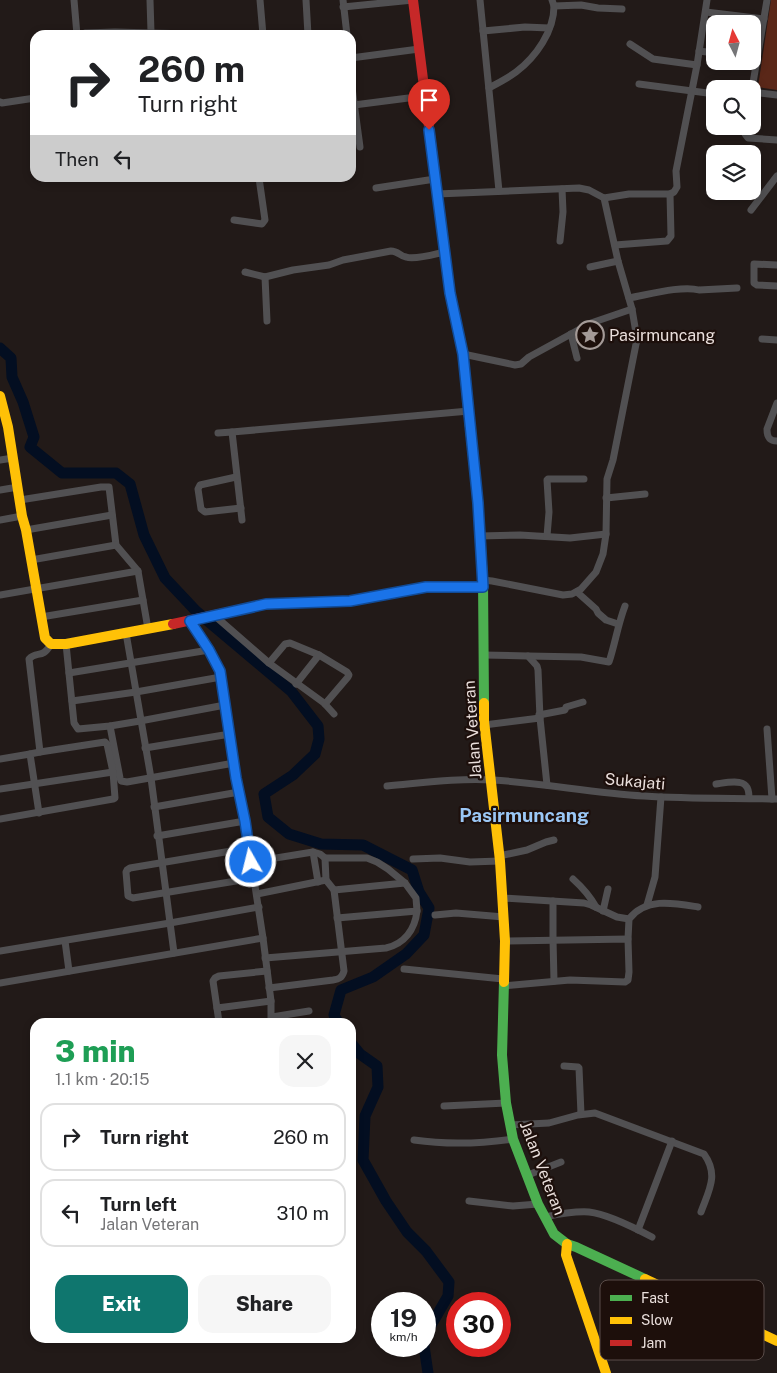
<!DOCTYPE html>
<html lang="en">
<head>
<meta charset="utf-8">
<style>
  :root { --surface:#fff; --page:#f6f6f6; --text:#202124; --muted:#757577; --line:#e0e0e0; --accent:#0f766e }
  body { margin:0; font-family:"Public Sans",sans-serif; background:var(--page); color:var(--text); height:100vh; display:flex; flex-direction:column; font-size:19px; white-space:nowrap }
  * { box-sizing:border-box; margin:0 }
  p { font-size:16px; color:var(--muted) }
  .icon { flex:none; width:28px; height:28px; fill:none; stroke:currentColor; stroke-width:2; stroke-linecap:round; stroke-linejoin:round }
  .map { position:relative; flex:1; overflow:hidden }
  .details { position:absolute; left:30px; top:1018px; width:326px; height:325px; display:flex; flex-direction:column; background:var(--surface); border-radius:15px; box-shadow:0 2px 8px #0003 }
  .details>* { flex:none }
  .guide { position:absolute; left:30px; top:30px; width:326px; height:152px; border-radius:15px; box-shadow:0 2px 8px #0003; background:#fff; color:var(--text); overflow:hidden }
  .needle { width:32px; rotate:354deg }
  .fabs { position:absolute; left:706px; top:15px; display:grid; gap:10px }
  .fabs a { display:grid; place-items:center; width:55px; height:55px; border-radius:10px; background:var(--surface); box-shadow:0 2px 8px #0003; font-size:25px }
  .speed { position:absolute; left:371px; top:1292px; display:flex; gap:10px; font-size:25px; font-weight:700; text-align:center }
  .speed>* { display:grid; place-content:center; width:65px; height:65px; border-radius:50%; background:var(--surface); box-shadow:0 2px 8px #0003; line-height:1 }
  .speed small { font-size:12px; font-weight:400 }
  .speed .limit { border:8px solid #d22; background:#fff; color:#111 }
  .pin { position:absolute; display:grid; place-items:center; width:42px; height:42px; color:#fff; margin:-51px -21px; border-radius:50% 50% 50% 0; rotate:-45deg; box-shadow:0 0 5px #0007 }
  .pin .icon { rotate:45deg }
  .me { position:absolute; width:55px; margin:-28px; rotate:352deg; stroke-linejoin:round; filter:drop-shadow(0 0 4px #0008) }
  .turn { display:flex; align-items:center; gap:18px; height:105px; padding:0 25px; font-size:22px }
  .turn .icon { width:65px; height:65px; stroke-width:2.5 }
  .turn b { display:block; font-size:35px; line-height:42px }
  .then { display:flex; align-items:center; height:48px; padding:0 25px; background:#0003; gap:10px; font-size:19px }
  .round { display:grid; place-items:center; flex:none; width:52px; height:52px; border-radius:15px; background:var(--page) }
  .headline { display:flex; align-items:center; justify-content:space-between; height:85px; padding:0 25px }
  h1 { font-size:30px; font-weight:800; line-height:38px; color:#1e9e55 }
  .cta { display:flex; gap:10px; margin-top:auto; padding:10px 25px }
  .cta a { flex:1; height:58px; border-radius:15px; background:var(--accent); color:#fff; font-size:20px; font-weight:800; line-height:58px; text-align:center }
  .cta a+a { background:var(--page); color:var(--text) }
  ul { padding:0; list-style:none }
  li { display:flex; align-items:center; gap:15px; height:68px; margin:0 10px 8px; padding:0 15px; border:2px solid var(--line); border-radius:15px }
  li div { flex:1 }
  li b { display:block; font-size:19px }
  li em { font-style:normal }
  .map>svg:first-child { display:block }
  .green { fill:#5a2718 }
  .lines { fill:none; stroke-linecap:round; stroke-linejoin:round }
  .river { stroke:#030e21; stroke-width:11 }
  .street { stroke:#515052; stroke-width:7 }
  .fast { stroke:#4caf50; stroke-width:10 }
  .slow { stroke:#ffc107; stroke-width:10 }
  .jam { stroke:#c62828; stroke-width:10 }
  .route-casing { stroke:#114b97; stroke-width:12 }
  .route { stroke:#1a73e8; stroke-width:9 }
  .labels { text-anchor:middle; stroke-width:4.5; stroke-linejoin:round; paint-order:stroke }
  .poi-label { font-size:16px; fill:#eadfdc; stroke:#1d0f0b; text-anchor:start }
  .street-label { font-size:16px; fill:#eadfdc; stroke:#1d0f0b }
  .quarter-label { font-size:19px; font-weight:bold; fill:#9bc7f5; stroke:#1d0f0b }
  .key { fill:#1d0f0b; stroke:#5a4d4a; stroke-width:1 }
  .key-label { font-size:14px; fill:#eadfdc }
</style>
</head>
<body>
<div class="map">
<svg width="777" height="1373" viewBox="0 0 777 1373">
  <rect width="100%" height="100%" fill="#221a18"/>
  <polygon class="green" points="771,0 777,0 777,90 758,87"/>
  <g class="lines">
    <g class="river">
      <polyline points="0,348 11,358 12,377 23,402 34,437 30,447 62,473 116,473 130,484 144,535 165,578 196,611 291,691 318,726 319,739 315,754 293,775 264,794 268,817 289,834 321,844 363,845 412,870 419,892 429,908 424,935 406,954 373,977 341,990 334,1015 338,1022"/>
      <polyline points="351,1043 360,1054 377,1066 378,1087 365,1116 363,1160 386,1201 407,1232 426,1251 449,1282 448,1296 430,1327 425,1342"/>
      <polyline points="424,1346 428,1373"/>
    </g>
    <g class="street">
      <polyline points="74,0 77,35"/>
      <polyline points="150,0 151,32"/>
      <polyline points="260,0 263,35"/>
      <polyline points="306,0 308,35"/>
      <polyline points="343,0 347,35"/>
      <polyline points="480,0 499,191"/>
      <polyline points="552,0 554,6 581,5 598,8 622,9"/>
      <polyline points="343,7 413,0"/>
      <polyline points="706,12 764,19"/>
      <polyline points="483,31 525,27 549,28"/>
      <polyline points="79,35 85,33 115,32 227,35"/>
      <polyline points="630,44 653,59 697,65"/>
      <polyline points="699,51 715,53"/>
      <polyline points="351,58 419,49"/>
      <polyline points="351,80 360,147"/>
      <polyline points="639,84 715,94"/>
      <path d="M489,88c9,-5 19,-10 27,-16 20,-15 38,-41 38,-66"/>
      <polyline points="752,89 767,0"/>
      <polyline points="752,92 777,95"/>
      <polyline points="0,102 2,103 35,98"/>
      <polyline points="354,105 424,96"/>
      <polyline points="746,126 745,134 748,138 777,140"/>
      <polyline points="376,188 435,179"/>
      <polyline points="437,194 579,188 589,190 604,198 629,194 670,194 674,192 677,187 676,171 697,65 707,0"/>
      <polyline points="751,210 777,176"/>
      <polyline points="234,220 262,224 265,220 259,178"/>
      <polyline points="560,241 563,212 562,189"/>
      <polyline points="615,245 667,241 671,236 670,194"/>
      <polyline points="777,265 754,264 754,283 757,285 777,286"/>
      <polyline points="590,267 618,261"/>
      <path d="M245,272l20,5 28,-7 36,-5 14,-5 48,-9c7,0 9,5 15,6 9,3 29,-3 38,-5"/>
      <polyline points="265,277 267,321"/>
      <path d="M629,298c18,-3 53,-13 70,-8l38,-2"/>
      <polyline points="571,334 577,358"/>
      <polyline points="762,339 777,340"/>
      <polyline points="463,354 515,365 521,364 529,357 591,323 632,309"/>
      <path d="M777,403l-10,26c0,8 2,12 10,12"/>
      <polyline points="232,432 469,411"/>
      <polyline points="218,433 232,432 242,520"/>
      <polyline points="0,460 13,458"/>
      <polyline points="236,477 200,485 198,489 201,509 205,512 241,508"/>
      <polyline points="0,490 18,487"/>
      <polyline points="606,498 645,494"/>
      <polyline points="20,500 101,487 109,487 116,545 138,571 148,629"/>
      <polyline points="0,520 22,516"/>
      <polyline points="26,530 112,515"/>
      <polyline points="480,536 520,535 570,538 606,534"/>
      <polyline points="547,536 549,512 547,480 548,479 584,479"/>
      <polyline points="31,560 116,545"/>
      <polyline points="483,580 492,581 563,595 572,594 581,589 596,572 603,554 606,534 607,479 613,460 637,339 632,309 618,261 604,198"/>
      <polyline points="577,592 596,609 598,613 606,620 618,624"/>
      <polyline points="0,595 138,571"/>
      <polyline points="215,616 269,663 324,703 334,714"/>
      <polyline points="41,617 143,600"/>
      <polyline points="126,633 151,778 174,953"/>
      <polyline points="66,644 74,723 78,729 110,726 140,721 225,705"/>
      <polyline points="483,655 528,656 537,666 538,670 540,718 547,785"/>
      <path d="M528,656l53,1 28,5c6,-18 9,-38 16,-56"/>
      <polyline points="269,663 285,644 290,643 319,655 347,672 349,675 348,677 325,704"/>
      <polyline points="69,673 209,650"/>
      <polyline points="296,684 319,655"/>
      <polyline points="72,701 136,692 221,677"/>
      <polyline points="539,715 565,710 566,707 583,702"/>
      <polyline points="484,725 540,718"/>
      <polyline points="110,726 120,778 121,781 127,782 234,763"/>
      <polyline points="767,729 772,799"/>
      <polyline points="145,748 230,734"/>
      <polyline points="0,759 30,754"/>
      <path d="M716,784c8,-1 25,-5 30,2 3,3 3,8 3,12"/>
      <path d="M387,786c35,-3 70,-8 106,-6 50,3 100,13 151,16 44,3 89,2 133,3"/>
      <polyline points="0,789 113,772"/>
      <polyline points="154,807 239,792"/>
      <path d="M39,813l-9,-59 10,-2 -11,-93c8,-9 13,1 22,-15"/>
      <polyline points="0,819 113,799 115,798 113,772 107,744 105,742 40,752"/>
      <polyline points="157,836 245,821"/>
      <polyline points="249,848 130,868 127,870 126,872 128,896 133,898 254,878"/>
      <polyline points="313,852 318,882"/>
      <polyline points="499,856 527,850 546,842 554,840"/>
      <polyline points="325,858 326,880"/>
      <polyline points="413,859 440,858 470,862 500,861"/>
      <polyline points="251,862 313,852 320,854 325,858 367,858 377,862 388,869 405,883 416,898 417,911 337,918"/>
      <path d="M573,879c10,9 17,17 23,28"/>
      <polyline points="334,890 405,883"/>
      <path d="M257,894l69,-14 8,10 10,81c-2,7 -5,8 -11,9l-64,8"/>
      <polyline points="503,898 584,903 591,905 617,917 629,919"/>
      <polyline points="553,901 553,939 554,981"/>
      <polyline points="647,905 655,877 661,797"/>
      <polyline points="603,911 608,889"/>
      <polyline points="435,915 456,913 504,917"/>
      <path d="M628,939l1,-20c17,-22 45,-16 69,-12"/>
      <polyline points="65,941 69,971"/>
      <polyline points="0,951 170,923 259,907"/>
      <path d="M265,958l121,-10c18,-4 29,-18 31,-37"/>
      <polyline points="404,969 503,979"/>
      <path d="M0,983l263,-45 -18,-117 -9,-43 -15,-101c-5,-21 -19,-38 -31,-56"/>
      <polyline points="503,986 570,980 625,982 628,980 629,972 628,939 505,941"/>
      <polyline points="271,1001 271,1022"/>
      <polyline points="217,1008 271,1001 263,938"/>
      <polyline points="272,1017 309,1011"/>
      <polyline points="219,1022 213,981 215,978 219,976 267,971"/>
      <polyline points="564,1066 578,1067 579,1068 581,1114"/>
      <polyline points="444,1106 506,1103"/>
      <path d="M510,1125l39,-2 29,-8 17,-2 109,41c15,21 5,36 -3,58"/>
      <path d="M414,1140c35,5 64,4 99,-1"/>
      <polyline points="528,1175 561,1162"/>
      <polyline points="469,1201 513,1206 538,1204"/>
      <path d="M545,1217c14,-3 29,-6 44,-5 18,2 46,16 63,25"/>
      <polyline points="638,1230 672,1141"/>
    </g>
    <g class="fast">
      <polyline points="469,418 478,503 483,580 484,703"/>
      <polyline points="504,982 502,1055 506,1103 513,1139 538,1204 554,1234 567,1244 576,1247 645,1279"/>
    </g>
    <g class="slow">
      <polyline points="0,396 8,427 22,516 26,530 45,638 51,644 66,644 173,624"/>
      <polyline points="484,703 484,721 500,861 505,941 504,982"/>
      <polyline points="567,1244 566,1255 606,1373"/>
      <polyline points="645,1279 777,1341"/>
    </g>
    <g class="jam">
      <polyline points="413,0 450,293 463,354 469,418"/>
      <polyline points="173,624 266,604 350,601 426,587 483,587"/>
    </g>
  </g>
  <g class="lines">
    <defs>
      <polyline id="route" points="251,862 245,821 236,778 220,671 209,650 190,621 266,604 350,601 426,587 483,587 478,503 463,354 450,293 429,130"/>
    </defs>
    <use href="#route" class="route-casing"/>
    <use href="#route" class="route"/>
  </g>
  <defs>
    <symbol id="sight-ring" viewBox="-11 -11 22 22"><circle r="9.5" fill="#1d0f0b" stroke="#a49a97" stroke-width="1.5"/><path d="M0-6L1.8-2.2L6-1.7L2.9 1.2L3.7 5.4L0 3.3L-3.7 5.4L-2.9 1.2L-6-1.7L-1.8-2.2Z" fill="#a49a97"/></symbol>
  </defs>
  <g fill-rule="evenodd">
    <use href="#sight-ring" x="574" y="319" width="32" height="32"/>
  </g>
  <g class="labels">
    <g class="poi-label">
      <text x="609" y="341">Pasirmuncang</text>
    </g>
    <g class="street-label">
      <text transform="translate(472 730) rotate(-94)" y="6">Jalan Veteran</text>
      <text transform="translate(635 781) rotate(5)" y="6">Sukajati</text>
      <text transform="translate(543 1168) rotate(69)" y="6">Jalan Veteran</text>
    </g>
    <g class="quarter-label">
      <text x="524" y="822">Pasirmuncang</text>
    </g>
  </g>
  <rect x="600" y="1280" width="164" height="80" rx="8" class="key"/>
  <rect x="610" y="1295" width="22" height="6" fill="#4caf50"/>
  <rect x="610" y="1317" width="22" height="7" fill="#ffc107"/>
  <rect x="610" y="1340" width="22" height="6" fill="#c62828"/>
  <g class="key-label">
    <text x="641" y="1303">Fast</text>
    <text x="641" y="1325">Slow</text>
    <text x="641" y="1348">Jam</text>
  </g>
</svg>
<div class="fabs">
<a><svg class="needle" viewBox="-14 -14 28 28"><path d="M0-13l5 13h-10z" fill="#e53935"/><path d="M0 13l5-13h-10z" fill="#757577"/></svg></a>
<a><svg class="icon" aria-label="search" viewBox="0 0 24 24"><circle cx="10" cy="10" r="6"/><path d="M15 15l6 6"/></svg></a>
<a><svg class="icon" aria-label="layers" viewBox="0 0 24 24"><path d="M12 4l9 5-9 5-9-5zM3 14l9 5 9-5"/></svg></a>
</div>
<div class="speed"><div>19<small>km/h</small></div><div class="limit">30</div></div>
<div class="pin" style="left:429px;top:130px;background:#d93025"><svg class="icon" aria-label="arrive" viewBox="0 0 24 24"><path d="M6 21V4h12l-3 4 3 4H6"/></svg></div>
<svg class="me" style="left:251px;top:862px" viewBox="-20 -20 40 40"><circle r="17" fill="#1a73e8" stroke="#fff" stroke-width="3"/><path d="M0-11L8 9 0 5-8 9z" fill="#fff"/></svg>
<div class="guide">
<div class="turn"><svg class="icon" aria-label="right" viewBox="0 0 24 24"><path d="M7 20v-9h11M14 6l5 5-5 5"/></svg><div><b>260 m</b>Turn right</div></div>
<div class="then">Then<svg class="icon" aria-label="left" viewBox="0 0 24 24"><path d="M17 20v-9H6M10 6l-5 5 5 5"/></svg></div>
</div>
<section class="details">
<div class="headline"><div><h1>3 min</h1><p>1.1 km · 20:15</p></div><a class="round"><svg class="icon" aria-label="close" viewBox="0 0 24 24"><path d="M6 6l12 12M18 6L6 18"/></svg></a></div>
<ul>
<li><svg class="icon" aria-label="right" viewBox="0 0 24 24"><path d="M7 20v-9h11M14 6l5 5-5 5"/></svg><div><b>Turn right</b></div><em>260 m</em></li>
<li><svg class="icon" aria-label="left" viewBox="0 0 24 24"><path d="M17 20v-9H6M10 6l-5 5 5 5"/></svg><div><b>Turn left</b><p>Jalan Veteran</p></div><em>310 m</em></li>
</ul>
<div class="cta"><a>Exit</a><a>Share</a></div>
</section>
</div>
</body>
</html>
